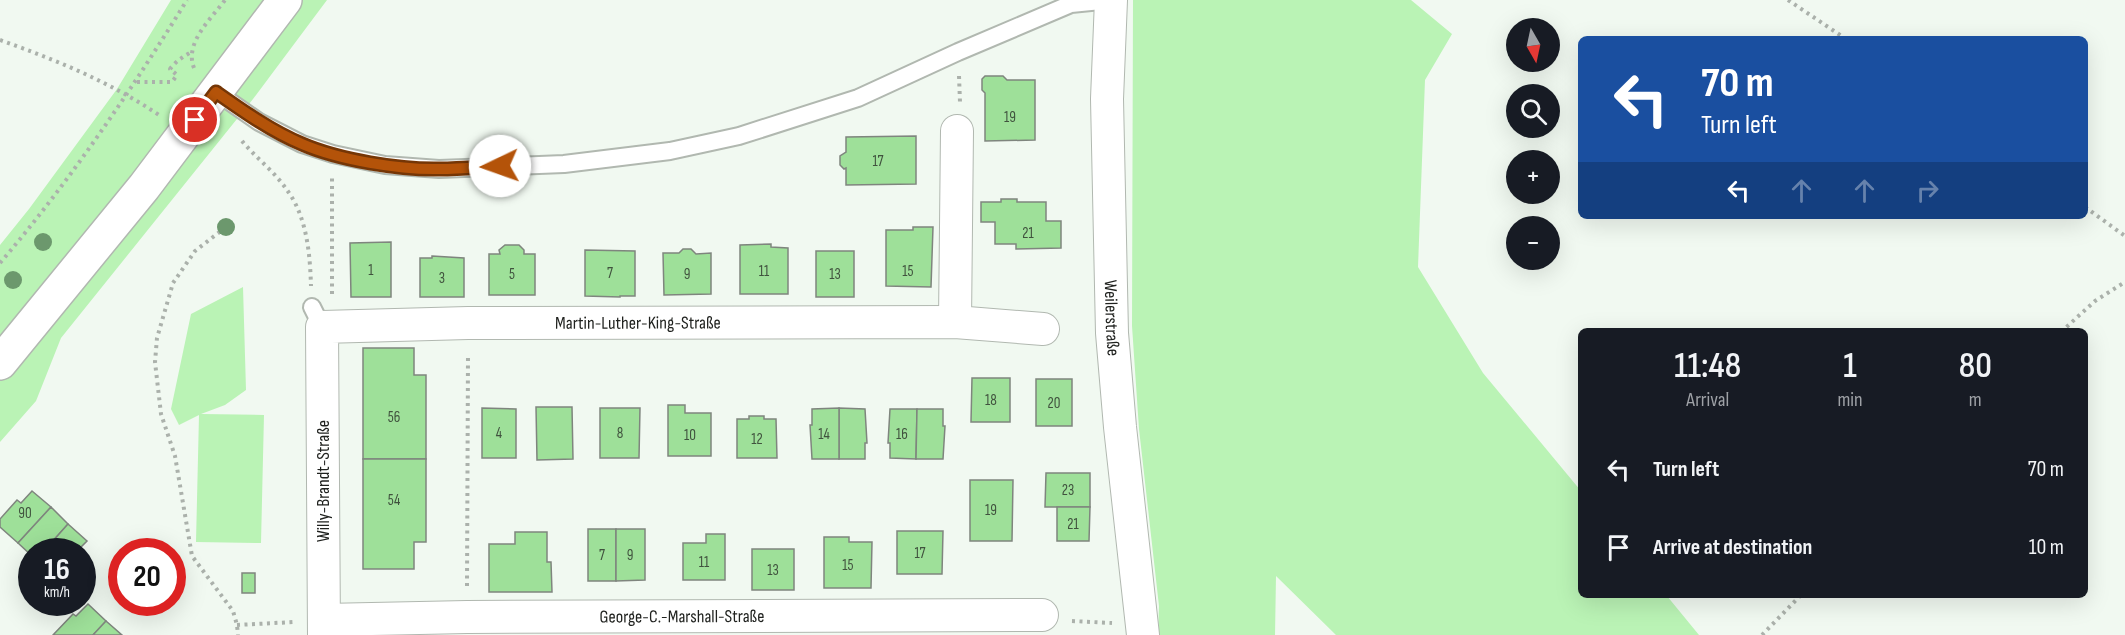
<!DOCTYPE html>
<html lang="en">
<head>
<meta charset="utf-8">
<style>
  :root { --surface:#171b24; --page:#20242c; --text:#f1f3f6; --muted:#9ea1a6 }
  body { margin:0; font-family:"Sofia Sans Condensed",sans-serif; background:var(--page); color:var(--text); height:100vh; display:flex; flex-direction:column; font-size:22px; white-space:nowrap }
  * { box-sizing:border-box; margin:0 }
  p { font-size:20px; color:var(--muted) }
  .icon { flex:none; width:33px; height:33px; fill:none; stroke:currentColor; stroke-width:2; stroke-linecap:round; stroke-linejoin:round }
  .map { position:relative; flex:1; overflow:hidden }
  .drawer { position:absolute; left:1578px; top:328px; width:510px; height:270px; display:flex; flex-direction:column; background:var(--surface); border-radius:9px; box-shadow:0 6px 24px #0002 }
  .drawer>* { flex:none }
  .guide { position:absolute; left:1578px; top:36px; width:510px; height:183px; border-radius:9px; box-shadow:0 6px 24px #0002; background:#1a4fa0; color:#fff; overflow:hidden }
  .needle { width:39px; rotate:171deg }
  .controls { position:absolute; left:1506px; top:18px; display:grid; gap:12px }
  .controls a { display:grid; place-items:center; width:54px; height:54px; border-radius:50%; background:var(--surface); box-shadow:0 6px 24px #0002; font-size:30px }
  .speed { position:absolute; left:18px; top:538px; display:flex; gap:12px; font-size:30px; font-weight:700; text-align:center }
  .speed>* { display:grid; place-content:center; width:78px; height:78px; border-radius:50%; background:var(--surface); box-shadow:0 6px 24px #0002; line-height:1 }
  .speed small { font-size:15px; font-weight:400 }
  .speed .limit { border:9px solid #d22; background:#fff; color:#111 }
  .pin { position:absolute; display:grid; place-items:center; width:51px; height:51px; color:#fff; margin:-26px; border:3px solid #fff; border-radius:50%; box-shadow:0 2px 6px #0007 }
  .me { position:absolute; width:66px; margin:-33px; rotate:267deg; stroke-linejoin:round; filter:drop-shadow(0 0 4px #0008) }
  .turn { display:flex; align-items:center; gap:21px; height:126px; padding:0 24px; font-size:27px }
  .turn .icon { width:78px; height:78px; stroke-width:2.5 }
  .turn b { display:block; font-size:42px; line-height:51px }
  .lanes { display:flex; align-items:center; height:57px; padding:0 24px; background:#0003; justify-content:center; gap:30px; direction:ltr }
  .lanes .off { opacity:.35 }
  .eta { display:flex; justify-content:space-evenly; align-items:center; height:102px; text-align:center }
  .eta b { font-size:36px; font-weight:600; line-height:42px }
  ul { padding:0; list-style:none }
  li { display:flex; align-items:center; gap:18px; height:78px; padding:0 24px }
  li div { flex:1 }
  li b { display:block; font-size:22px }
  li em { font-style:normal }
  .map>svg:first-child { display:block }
  .green { fill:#baf3b5 }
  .building { fill:#9ee099; stroke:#7f857e; stroke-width:1.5 }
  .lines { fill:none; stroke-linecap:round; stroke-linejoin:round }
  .lane-casing { stroke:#b1b8b0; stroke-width:20 }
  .street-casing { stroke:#b1b8b0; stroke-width:34 }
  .secondary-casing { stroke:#b1b8b0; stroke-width:36 }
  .path { stroke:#abb1ab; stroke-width:4; stroke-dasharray:3 4.5; stroke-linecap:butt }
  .lane { stroke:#fff; stroke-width:16 }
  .street { stroke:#fff; stroke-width:32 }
  .secondary { stroke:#fff; stroke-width:33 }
  .tree { fill:#6c986d }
  .route-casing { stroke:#753606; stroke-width:15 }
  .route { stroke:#b45309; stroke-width:10 }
  .labels { text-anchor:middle; stroke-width:4.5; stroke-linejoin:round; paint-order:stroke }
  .number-label { font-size:15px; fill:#40523e }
  .street-label { font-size:18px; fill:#20221f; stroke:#fff }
</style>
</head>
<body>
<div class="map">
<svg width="2125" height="635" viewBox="0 0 2125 635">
  <rect width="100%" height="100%" fill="#f1f9f1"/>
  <g class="green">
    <polygon points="171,0 327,0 253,99 61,338 36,401 0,442 0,245 29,209 117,89"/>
    <polygon points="1133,0 1411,0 1452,34 1425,80 1418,267 1483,373 1581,491 1581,596 1667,596 1699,635 1336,635 1276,576 1275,635 1158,635 1159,606 1139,429 1132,326"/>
    <polygon points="243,287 246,390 225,405 201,414 264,415 261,543 196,542 199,415 179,425 171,409 191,314"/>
  </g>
  <g class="building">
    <polygon points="985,76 1003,76 1007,80 1035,80 1035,140 985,141 985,93 982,90 982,79"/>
    <polygon points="916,136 916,184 846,185 846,168 844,169 840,165 840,156 846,152 846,137"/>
    <polygon points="1001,199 1017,199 1017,202 1046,202 1046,221 1061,221 1061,248 1016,249 1016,244 995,244 995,222 981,222 981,202 1001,202"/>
    <polygon points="913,227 933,227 931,287 886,286 886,230 913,230"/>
    <polygon points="391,242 391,297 351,297 350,243"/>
    <polygon points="771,244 771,247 788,248 788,294 740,294 740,245"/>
    <polygon points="505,245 519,245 524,250 524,254 535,254 535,295 489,295 489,254 500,254 499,250"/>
    <polygon points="683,249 691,249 696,254 711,253 711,294 664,295 663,253 679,253"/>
    <polygon points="585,250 635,251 635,296 620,296 620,297 585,296"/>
    <rect x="816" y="251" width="38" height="46"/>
    <polygon points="432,256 464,258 464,297 420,297 420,258 432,258"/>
    <polygon points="363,348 414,348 414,375 426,375 426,459 363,459"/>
    <polygon points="972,378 1010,378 1010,422 971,422"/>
    <rect x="1036" y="379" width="36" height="47"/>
    <polygon points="668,405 685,405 685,413 711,413 711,456 668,456"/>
    <polygon points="536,407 572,407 573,459 537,460"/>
    <polygon points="482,408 516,409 516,458 482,458"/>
    <polygon points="600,408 640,408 639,458 600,458"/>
    <polygon points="839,408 865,409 867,443 865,443 865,459 839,459"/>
    <polygon points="839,408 839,459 812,459 810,425 812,425 812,409"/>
    <polygon points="890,409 917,409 916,459 890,458 890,443 888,443"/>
    <polygon points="917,409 943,409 943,426 945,426 943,459 916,459"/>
    <polygon points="749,416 764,416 764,419 776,419 777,458 737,458 737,419 749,419"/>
    <polygon points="363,459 426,459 426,542 414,542 414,569 363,569"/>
    <polygon points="1046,473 1090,473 1090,507 1045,507"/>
    <polygon points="970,480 1013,480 1012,541 970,541"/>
    <polygon points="32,491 51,507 18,543 0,527 0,519 17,500 21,503"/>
    <polygon points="51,507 68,524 43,552 32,552 32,556 18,543"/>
    <polygon points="1057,507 1090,507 1089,541 1057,541"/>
    <polygon points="68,524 87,541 76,552 43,552"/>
    <rect x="588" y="529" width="28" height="52"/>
    <polygon points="616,529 645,529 645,580 616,581"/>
    <polygon points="897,531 943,531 942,574 897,574"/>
    <polygon points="515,532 547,532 547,562 551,562 552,592 489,592 489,544 515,544"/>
    <polygon points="706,534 725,534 725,580 683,580 683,543 706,543"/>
    <polygon points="824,537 849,537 849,542 872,542 871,588 824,588"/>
    <rect x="752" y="549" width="42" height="41"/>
    <rect x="242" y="573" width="13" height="20"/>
    <polygon points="88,604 106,621 93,635 53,635 73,614 76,616"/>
    <polygon points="106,621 122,635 93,635"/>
  </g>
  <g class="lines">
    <defs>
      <g id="lane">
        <polyline points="216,92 259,122 302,144 333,154 385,165 439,169 564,164 670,151 739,136 858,98 958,52 1071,4 1111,0"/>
        <polyline points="312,307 322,327"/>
      </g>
      <g id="street">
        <path id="s1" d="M1111,0l-4,99 5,234 8,94 23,208"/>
        <polyline points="955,322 957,131"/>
        <path id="s2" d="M324,620l143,-3 575,-2"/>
        <path id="s3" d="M324,635l-2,-308 146,-4 487,-1 88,7"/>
      </g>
      <polyline id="secondary" points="0,363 144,187 285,0"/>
    </defs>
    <use href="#lane" class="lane-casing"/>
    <use href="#street" class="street-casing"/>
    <use href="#secondary" class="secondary-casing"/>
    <g class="path">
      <polyline points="1788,0 1846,39"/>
      <path d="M0,40c56,20 110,42 159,75"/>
      <path d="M194,68c-10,-25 17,-49 31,-68"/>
      <polyline points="959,76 960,102"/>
      <path d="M137,82h35l5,-7 -7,-6c6,-8 13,-12 21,-17"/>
      <path d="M242,141c14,17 33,31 45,49 20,27 23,64 24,96"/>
      <polyline points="2085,207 2125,236"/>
      <polyline points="226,227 195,251 173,283 157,338 155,362 161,414 175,456 192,556 233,611 237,625 238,635"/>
      <path d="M0,263c70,-82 130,-171 187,-263"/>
      <polyline points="332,294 332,175"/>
      <polyline points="2061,332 2095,301 2125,282"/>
      <polyline points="467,586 468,354"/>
      <polyline points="1072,621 1112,623"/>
      <polyline points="237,625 294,622"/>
      <polyline points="1762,635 1800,596"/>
    </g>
    <use href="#lane" class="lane"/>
    <use href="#street" class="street"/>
    <use href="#secondary" class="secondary"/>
  </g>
  <g class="tree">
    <circle cx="226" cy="227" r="9"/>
    <circle cx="43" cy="242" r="9"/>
    <circle cx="13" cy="280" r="9"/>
  </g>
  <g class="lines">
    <defs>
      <path id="route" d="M195,120l21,-28c27,19 55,39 86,52 37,16 98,26 138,25 20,0 40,-2 60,-3"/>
    </defs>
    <use href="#route" class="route-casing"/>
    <use href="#route" class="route"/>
  </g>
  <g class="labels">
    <g class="number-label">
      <text x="1010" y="122">19</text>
      <text x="878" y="166">17</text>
      <text x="1028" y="238">21</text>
      <text x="371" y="275">1</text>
      <text x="764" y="276">11</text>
      <text x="908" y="276">15</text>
      <text x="610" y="278">7</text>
      <text x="512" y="279">5</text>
      <text x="687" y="279">9</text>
      <text x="835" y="279">13</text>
      <text x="442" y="283">3</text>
      <text x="991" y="405">18</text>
      <text x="1054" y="408">20</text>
      <text x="394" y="422">56</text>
      <text x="499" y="438">4</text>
      <text x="620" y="438">8</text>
      <text x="824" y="439">14</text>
      <text x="902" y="439">16</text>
      <text x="690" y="440">10</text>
      <text x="757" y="444">12</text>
      <text x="1068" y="495">23</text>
      <text x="394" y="505">54</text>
      <text x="991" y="515">19</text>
      <text x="25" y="518">90</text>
      <text x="1073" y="529">21</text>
      <text x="920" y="558">17</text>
      <text x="602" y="560">7</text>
      <text x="630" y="560">9</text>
      <text x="704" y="567">11</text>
      <text x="848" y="570">15</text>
      <text x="773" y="575">13</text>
    </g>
    <g class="street-label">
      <text dy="6" stroke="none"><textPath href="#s1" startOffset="318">Weilerstraße</textPath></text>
      <text dy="6" stroke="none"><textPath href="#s3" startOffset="624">Martin-Luther-King-Straße</textPath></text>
      <text transform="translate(323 481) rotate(-90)" y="6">Willy-Brandt-Straße</text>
      <text dy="6" stroke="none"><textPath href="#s2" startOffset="358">George-C.-Marshall-Straße</textPath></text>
    </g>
  </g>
</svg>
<div class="controls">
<a><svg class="needle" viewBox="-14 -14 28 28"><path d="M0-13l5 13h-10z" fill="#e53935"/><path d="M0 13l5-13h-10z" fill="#9ea1a6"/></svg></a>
<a><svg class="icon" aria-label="search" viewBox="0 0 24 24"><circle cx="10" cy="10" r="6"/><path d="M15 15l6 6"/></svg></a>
<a>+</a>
<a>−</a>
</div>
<div class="speed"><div>16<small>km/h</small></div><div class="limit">20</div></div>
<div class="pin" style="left:195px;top:120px;background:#d93025"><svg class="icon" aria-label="arrive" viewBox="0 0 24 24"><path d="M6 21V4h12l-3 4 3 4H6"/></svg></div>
<svg class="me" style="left:500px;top:166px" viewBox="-20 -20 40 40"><circle r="19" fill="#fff"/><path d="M0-13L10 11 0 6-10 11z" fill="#b45309"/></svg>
<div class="guide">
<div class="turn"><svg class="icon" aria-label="left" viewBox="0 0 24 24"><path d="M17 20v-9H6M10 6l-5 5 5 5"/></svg><div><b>70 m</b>Turn left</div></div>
<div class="lanes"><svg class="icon" aria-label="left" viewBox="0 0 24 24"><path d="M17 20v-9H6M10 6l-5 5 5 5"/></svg><svg class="icon off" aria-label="ahead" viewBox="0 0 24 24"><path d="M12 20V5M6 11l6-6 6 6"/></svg><svg class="icon off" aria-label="ahead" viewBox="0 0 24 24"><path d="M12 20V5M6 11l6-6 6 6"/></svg><svg class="icon off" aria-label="right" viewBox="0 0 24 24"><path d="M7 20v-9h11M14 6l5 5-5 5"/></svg></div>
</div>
<section class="drawer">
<div class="eta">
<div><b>11:48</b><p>Arrival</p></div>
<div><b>1</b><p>min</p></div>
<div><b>80</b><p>m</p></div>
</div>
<ul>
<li><svg class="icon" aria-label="left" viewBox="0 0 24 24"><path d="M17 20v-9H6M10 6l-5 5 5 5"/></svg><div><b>Turn left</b></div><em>70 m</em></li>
<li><svg class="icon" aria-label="arrive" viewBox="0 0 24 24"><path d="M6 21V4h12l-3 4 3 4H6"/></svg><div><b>Arrive at destination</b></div><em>10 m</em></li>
</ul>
</section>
</div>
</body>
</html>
